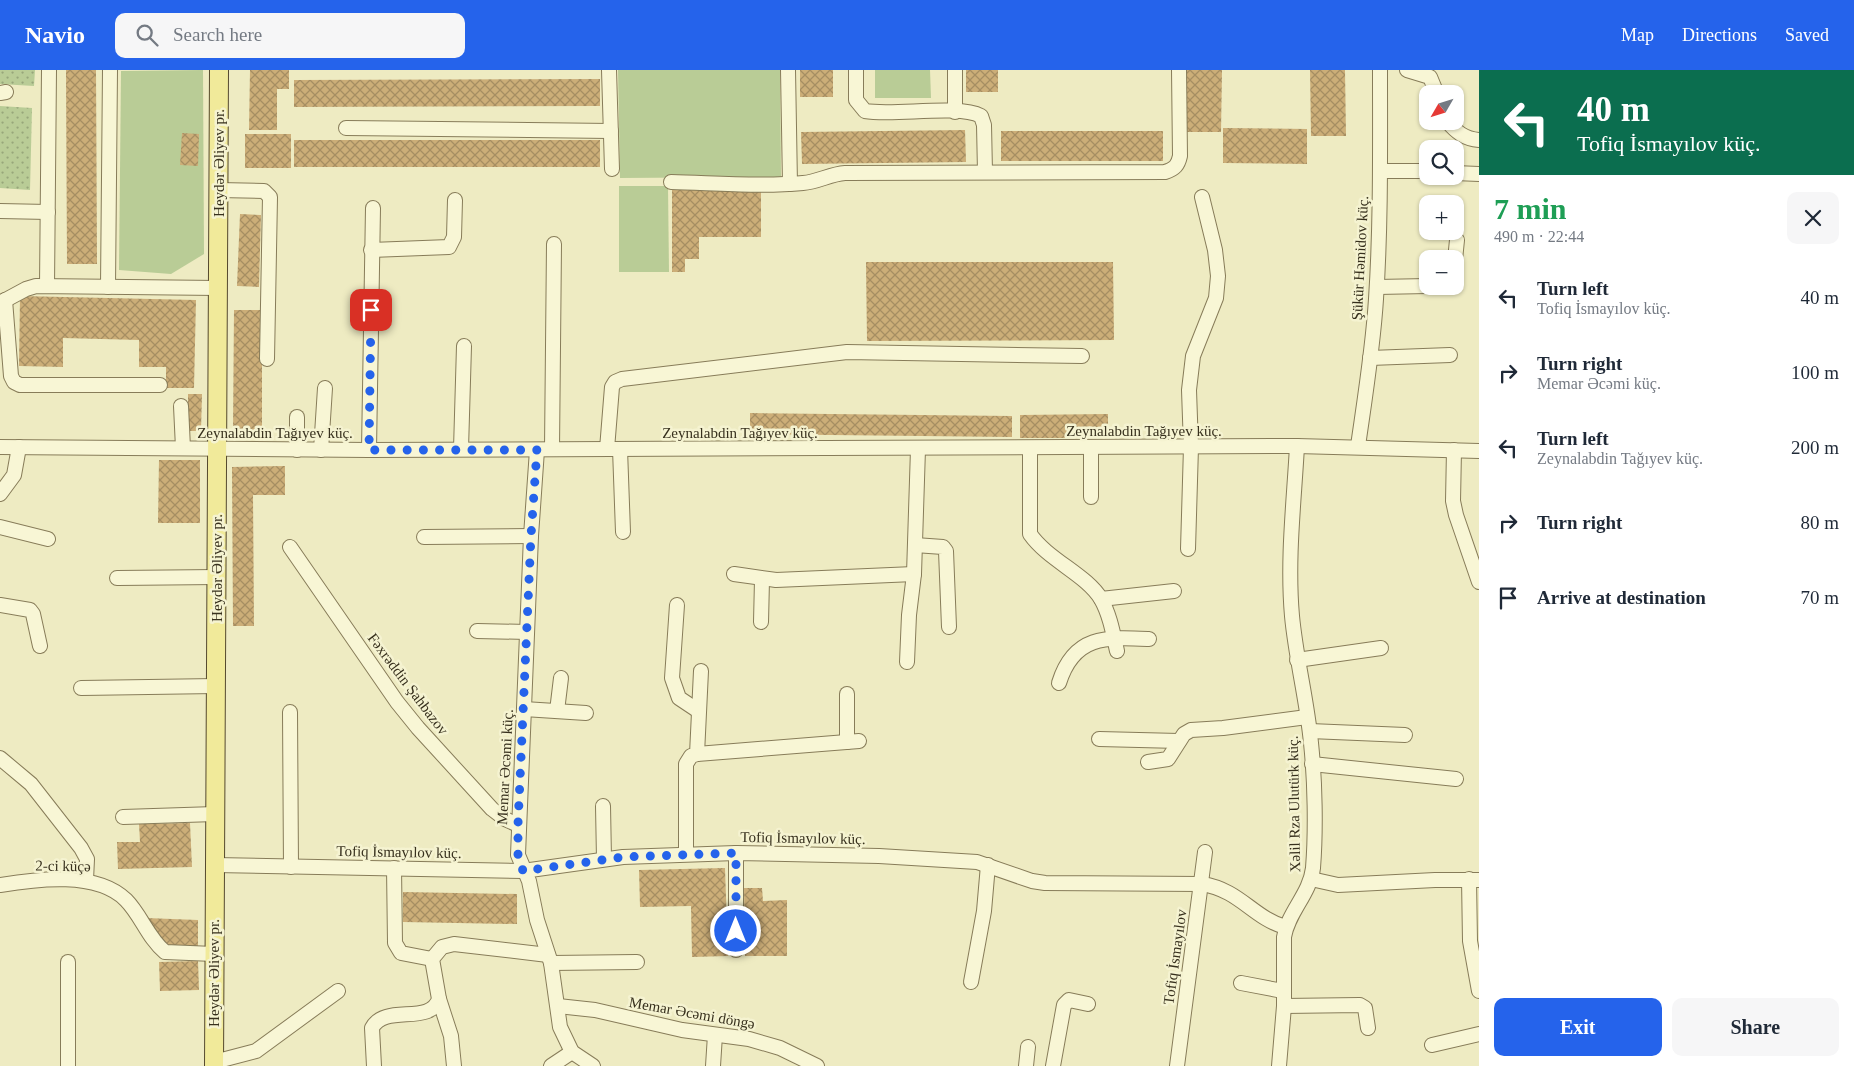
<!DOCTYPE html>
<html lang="en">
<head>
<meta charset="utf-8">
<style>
  :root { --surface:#fff; --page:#f6f6f7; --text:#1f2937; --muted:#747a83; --accent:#2563eb }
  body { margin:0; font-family:Georgia,serif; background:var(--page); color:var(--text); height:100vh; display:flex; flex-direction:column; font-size:19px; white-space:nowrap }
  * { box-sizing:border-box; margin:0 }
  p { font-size:16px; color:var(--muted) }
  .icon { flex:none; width:28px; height:28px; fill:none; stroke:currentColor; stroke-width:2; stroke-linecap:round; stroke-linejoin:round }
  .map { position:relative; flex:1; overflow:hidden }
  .details { display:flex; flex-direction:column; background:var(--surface); width:375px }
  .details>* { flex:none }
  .hud { background:#0b6e4f; color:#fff; overflow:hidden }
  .needle { width:32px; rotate:231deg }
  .buttons { position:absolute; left:1419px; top:15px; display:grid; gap:10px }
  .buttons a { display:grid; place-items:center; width:45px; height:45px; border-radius:10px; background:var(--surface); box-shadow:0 1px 4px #0004; font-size:25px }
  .pin { position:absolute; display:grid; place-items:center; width:42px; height:42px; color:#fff; margin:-21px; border-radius:10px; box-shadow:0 2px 8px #0006 }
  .me { position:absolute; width:55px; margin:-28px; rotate:0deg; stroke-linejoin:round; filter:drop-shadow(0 0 4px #0008) }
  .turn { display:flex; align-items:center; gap:18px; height:105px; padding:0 15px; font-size:22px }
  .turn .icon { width:65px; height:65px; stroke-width:2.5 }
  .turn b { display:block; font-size:35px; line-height:42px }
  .round { display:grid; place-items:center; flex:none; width:52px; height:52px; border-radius:10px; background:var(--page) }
  .overview { display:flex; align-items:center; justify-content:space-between; height:85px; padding:0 15px }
  h1 { font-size:30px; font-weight:700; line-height:38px; color:#1e9e55 }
  .cta { display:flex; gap:10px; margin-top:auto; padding:10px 15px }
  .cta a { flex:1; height:58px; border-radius:10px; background:var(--accent); color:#fff; font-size:20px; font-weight:700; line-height:58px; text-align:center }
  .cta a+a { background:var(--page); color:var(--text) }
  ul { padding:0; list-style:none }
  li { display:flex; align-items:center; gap:15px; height:75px; padding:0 15px }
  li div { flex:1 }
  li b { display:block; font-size:19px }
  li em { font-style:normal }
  header { display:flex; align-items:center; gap:30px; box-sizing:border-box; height:70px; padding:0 25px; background:var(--accent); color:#fff }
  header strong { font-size:24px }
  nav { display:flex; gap:28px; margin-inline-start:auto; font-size:18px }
  .search { width:350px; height:45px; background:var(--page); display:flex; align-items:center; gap:12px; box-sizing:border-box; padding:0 18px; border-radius:10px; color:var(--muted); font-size:19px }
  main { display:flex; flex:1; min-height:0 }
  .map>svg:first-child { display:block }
  .grass { fill:url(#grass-dots) }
  .park { fill:#b9cc96 }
  .building { fill:url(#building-cross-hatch) }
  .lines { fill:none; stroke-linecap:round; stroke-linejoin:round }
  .minor-casing { stroke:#877c59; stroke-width:16 }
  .major-casing { stroke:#55492e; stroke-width:20 }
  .minor { stroke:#f8f6d5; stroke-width:14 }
  .major { stroke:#f1ea9a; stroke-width:18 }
  .route { stroke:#2563eb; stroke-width:9; stroke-dasharray:0 16.2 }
  .labels { text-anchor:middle; stroke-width:5; stroke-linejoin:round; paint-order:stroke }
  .street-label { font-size:15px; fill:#37301d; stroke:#f5f3d1 }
</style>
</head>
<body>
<header>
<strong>Navio</strong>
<div class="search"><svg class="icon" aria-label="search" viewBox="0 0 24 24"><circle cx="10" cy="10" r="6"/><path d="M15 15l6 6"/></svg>Search here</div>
<nav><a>Map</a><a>Directions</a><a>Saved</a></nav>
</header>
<main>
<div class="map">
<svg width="1479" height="996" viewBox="0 0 1479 996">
  <defs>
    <pattern id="grass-dots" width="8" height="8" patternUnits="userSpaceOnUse" patternTransform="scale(1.25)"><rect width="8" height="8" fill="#b9cc96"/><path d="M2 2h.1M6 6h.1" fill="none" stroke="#97a67a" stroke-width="1.8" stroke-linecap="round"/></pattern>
    <pattern id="building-cross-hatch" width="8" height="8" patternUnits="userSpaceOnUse" patternTransform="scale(1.25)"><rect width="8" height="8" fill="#ccae78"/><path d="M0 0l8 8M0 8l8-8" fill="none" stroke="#a68e62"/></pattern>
  </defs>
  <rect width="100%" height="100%" fill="#eeebc2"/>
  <g class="grass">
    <polygon points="0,0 35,0 34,16 0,14"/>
    <polygon points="0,36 32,38 30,120 0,118"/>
  </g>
  <g class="park">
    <polygon points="203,0 204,184 171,204 119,200 121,1"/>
    <polygon points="618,0 780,0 781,107 620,108"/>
    <polygon points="875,0 930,0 931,28 875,28"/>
    <polygon points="619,116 668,116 669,202 619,202"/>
  </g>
  <g class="building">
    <polygon points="66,0 96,0 97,194 67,194"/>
    <polygon points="250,0 289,0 289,19 277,19 277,60 249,60"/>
    <rect x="800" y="0" width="33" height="27"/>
    <rect x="966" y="0" width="32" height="22"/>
    <polygon points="1187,0 1222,0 1221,62 1186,62"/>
    <polygon points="1310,0 1345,0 1346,66 1311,66"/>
    <polygon points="600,9 600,36 294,37 294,10"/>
    <polygon points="1223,58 1307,59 1307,94 1223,93"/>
    <polygon points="965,60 966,92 802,94 801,62"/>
    <rect x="1001" y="61" width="162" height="30"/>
    <polygon points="182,63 199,64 198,96 180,95"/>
    <rect x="245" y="64" width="46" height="34"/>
    <rect x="294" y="70" width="306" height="27"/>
    <polygon points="672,116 761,116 761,167 699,167 699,189 685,189 685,202 672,202"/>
    <polygon points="240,144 261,145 259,217 237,216"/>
    <polygon points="866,192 1113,192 1114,270 867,271"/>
    <polygon points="20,226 196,230 194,318 166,318 166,297 139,297 139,270 63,268 63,297 19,296"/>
    <polygon points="234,240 262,240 262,363 233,363"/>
    <polygon points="188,324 202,324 201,361 188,361"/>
    <polygon points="750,343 1012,346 1012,367 750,364"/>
    <polygon points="1108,344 1108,368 1020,368 1020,345"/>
    <polygon points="159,390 200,390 200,453 158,453"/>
    <polygon points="285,396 285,425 253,425 254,556 233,556 232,397"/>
    <polygon points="190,753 192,797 118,799 117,772 140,772 139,754"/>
    <polygon points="725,798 728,886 692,887 691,836 640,837 639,800"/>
    <polygon points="744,818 762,818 763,831 787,830 787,886 745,886"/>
    <polygon points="403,822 517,824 517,854 403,852"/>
    <polygon points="146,848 198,850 198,877 165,876"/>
    <polygon points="198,891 199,920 160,921 159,892"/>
  </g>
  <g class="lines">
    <defs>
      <g id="minor">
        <polyline points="609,0 612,99"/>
        <polyline points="788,0 790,114"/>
        <path d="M856,0v30l9,11c30,5 93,-7 116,5l3,9 1,47"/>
        <polyline points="955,0 955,42"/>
        <polyline points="1407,0 1430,7 1437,24"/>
        <polyline points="0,23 6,22"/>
        <path d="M1447,51c9,11 18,18 32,19"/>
        <polyline points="346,58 611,61"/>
        <polyline points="1380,101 1428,101"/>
        <polyline points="1455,103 1479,104"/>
        <path d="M671,112c43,1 89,5 132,1 15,-1 27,-9 42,-10l320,-1c10,-3 13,-7 15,-16l-1,-86"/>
        <polyline points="219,120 264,121 270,127 267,289"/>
        <polyline points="0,141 48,142"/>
        <polyline points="371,180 449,177 454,167 455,130"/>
        <polyline points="1455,190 1457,170"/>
        <polyline points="47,216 49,0"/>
        <polyline points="108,217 110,0"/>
        <polyline points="1377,217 1428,216"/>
        <polyline points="5,230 11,306 14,312 20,315 160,315"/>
        <polyline points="0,233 26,219 36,216 218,218"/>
        <polyline points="1370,288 1450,285"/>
        <polyline points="181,336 183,378"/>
        <polyline points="297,347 297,380"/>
        <path d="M1358,376c7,-49 15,-98 18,-147 5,-76 4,-153 4,-229"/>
        <polyline points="0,377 369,380 1297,376 1479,381"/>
        <polyline points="1091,377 1091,427"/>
        <path d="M1030,378v86c18,26 57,41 71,65 9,16 12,34 16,52"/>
        <polyline points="461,379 464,276"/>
        <polyline points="552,379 554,174"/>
        <polyline points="607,379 612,317 615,312 622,309 847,282 1082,286"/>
        <polyline points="620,379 623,462"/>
        <polyline points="321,380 325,318"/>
        <polyline points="369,380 373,138"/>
        <polyline points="537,380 531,466 518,785 529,811 537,850 551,893 560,957 572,982 593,996"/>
        <polyline points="1454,380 1453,431 1456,445 1479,512"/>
        <polyline points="0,424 14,405 19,377"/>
        <polyline points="0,457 48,469"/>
        <polyline points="424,467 531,466"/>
        <polyline points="915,475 943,477 946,481 949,557"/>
        <polyline points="290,477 397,632 418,658 492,739 505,749 518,755"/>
        <polyline points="1188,479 1191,377 1189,320 1193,286 1216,228 1218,206 1215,180 1202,127"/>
        <polyline points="734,504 776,510 914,504"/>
        <polyline points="117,508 217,507"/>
        <polyline points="1101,529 1174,521"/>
        <polyline points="0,535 30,540 33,544 40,576"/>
        <polyline points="677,535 672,608 679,628 697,640"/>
        <polyline points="761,552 762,510"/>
        <polyline points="477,561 527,562"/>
        <polyline points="1297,590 1381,578"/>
        <polyline points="907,592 909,545 914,504 918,379"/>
        <path d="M1059,613c15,-48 47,-46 90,-44"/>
        <polyline points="81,618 216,616"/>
        <polyline points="847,624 847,672"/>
        <polyline points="524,639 586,643"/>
        <polyline points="557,641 561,608"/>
        <polyline points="290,642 291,797"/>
        <polyline points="1310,661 1405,665"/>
        <polyline points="1099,669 1179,671"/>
        <polyline points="697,684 859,671"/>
        <polyline points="0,688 31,714 81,778 87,789 86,810"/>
        <polyline points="1148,692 1168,689 1184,664 1191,660 1223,658 1307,647"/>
        <polyline points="1312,694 1456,709"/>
        <polyline points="603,736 604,789"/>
        <polyline points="123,747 215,744"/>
        <polyline points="686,784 686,694 691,686 697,684 701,601"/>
        <path d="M215,795l308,6 100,-14 113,-4 143,3 98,6 55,19 13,2 157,1c38,6 50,33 83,43"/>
        <polyline points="394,798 395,873 401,883 432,889"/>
        <polyline points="1311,809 1338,815 1435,810 1479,810"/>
        <polyline points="1469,809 1470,871 1479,921"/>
        <path d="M0,815c37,-6 97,-14 126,15 15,15 22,38 39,52l49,2"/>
        <polyline points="736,880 736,783"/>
        <polyline points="551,893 637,892"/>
        <polyline points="971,912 984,841 988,795"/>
        <polyline points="1241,913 1283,921"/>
        <polyline points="439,929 451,966 454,996"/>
        <polyline points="558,936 595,940 682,960 749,969 780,978 817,996"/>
        <polyline points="1284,936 1360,935 1365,938 1368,958"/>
        <polyline points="1432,975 1479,964"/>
        <polyline points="214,992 256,981 338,921"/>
        <polyline points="68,996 68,892"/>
        <path d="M374,996l-2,-38c13,-25 58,-2 67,-29l-7,-40 10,-12 12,-3 94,11"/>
        <polyline points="551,996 572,982"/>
        <polyline points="713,996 715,965"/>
        <polyline points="1026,996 1028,977"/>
        <polyline points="1053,996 1064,935 1069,930 1088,934"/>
        <polyline points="1177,996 1205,782"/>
        <path d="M1279,996l5,-60v-69c4,-25 26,-43 29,-69 3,-38 2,-87 -2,-125 -4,-43 -15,-84 -19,-127 -5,-57 2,-114 5,-170"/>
      </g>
      <polyline id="major" points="214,996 219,0"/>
    </defs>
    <use href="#minor" class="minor-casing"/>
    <use href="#major" class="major-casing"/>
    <use href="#minor" class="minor"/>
    <use href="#major" class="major"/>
  </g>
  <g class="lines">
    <polyline class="route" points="371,240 369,380 537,380 531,466 518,754 518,785 523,801 623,787 736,783 736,861"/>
  </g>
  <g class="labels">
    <g class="street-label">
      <text transform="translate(219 93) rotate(-90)" y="5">Heydər Əliyev pr.</text>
      <text transform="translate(1360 188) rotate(-87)" y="5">Şükür Həmidov küç.</text>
      <text x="1144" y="366">Zeynalabdin Tağıyev küç.</text>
      <text x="275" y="368">Zeynalabdin Tağıyev küç.</text>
      <text x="740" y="368">Zeynalabdin Tağıyev küç.</text>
      <text transform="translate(217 498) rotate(-90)" y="5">Heydər Əliyev pr.</text>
      <text transform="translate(408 614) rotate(53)" y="5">Fəxrəddin Şahbazov</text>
      <text transform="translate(505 697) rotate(-87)" y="5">Memar Əcəmi küç.</text>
      <text transform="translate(1294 734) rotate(-91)" y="5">Xəlil Rza Ulutürk küç.</text>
      <text transform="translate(803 768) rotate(1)" y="5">Tofiq İsmayılov küç.</text>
      <text transform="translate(399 782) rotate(1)" y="5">Tofiq İsmayılov küç.</text>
      <text transform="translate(63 796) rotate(1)" y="5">2-ci küçə</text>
      <text transform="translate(1175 887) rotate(-82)" y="5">Tofiq İsmayılov</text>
      <text transform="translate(214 903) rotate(-90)" y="5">Heydər Əliyev pr.</text>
      <text transform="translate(692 943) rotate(10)" y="5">Memar Əcəmi döngə</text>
    </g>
  </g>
</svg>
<div class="buttons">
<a><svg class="needle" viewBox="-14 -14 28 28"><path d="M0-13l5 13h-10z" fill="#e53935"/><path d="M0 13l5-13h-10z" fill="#747a83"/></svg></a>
<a><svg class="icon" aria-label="search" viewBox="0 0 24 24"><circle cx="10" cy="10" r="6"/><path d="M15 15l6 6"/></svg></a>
<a>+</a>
<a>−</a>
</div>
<div class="pin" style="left:371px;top:240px;background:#d93025"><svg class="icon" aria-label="arrive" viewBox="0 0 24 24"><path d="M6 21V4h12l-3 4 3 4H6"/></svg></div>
<svg class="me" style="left:736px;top:861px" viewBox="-20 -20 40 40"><circle r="17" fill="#2563eb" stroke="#fff" stroke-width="3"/><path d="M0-11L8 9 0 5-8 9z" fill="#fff"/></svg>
</div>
<section class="details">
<div class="hud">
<div class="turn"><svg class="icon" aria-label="left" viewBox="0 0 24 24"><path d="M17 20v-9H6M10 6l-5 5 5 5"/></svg><div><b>40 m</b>Tofiq İsmayılov küç.</div></div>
</div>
<div class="overview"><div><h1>7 min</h1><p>490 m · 22:44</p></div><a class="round"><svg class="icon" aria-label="close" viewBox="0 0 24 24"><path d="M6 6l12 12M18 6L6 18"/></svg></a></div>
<ul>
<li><svg class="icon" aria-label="left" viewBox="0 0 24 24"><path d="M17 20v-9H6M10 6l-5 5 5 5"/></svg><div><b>Turn left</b><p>Tofiq İsmayılov küç.</p></div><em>40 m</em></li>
<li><svg class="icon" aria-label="right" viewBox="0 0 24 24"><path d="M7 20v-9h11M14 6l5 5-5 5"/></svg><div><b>Turn right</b><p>Memar Əcəmi küç.</p></div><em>100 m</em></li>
<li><svg class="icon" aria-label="left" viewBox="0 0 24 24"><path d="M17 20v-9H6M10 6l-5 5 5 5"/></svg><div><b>Turn left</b><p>Zeynalabdin Tağıyev küç.</p></div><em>200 m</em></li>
<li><svg class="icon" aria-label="right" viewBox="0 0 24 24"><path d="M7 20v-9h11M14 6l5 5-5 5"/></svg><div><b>Turn right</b></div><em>80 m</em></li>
<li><svg class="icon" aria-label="arrive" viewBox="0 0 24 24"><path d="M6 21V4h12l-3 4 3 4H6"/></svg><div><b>Arrive at destination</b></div><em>70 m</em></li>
</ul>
<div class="cta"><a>Exit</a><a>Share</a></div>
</section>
</main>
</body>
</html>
